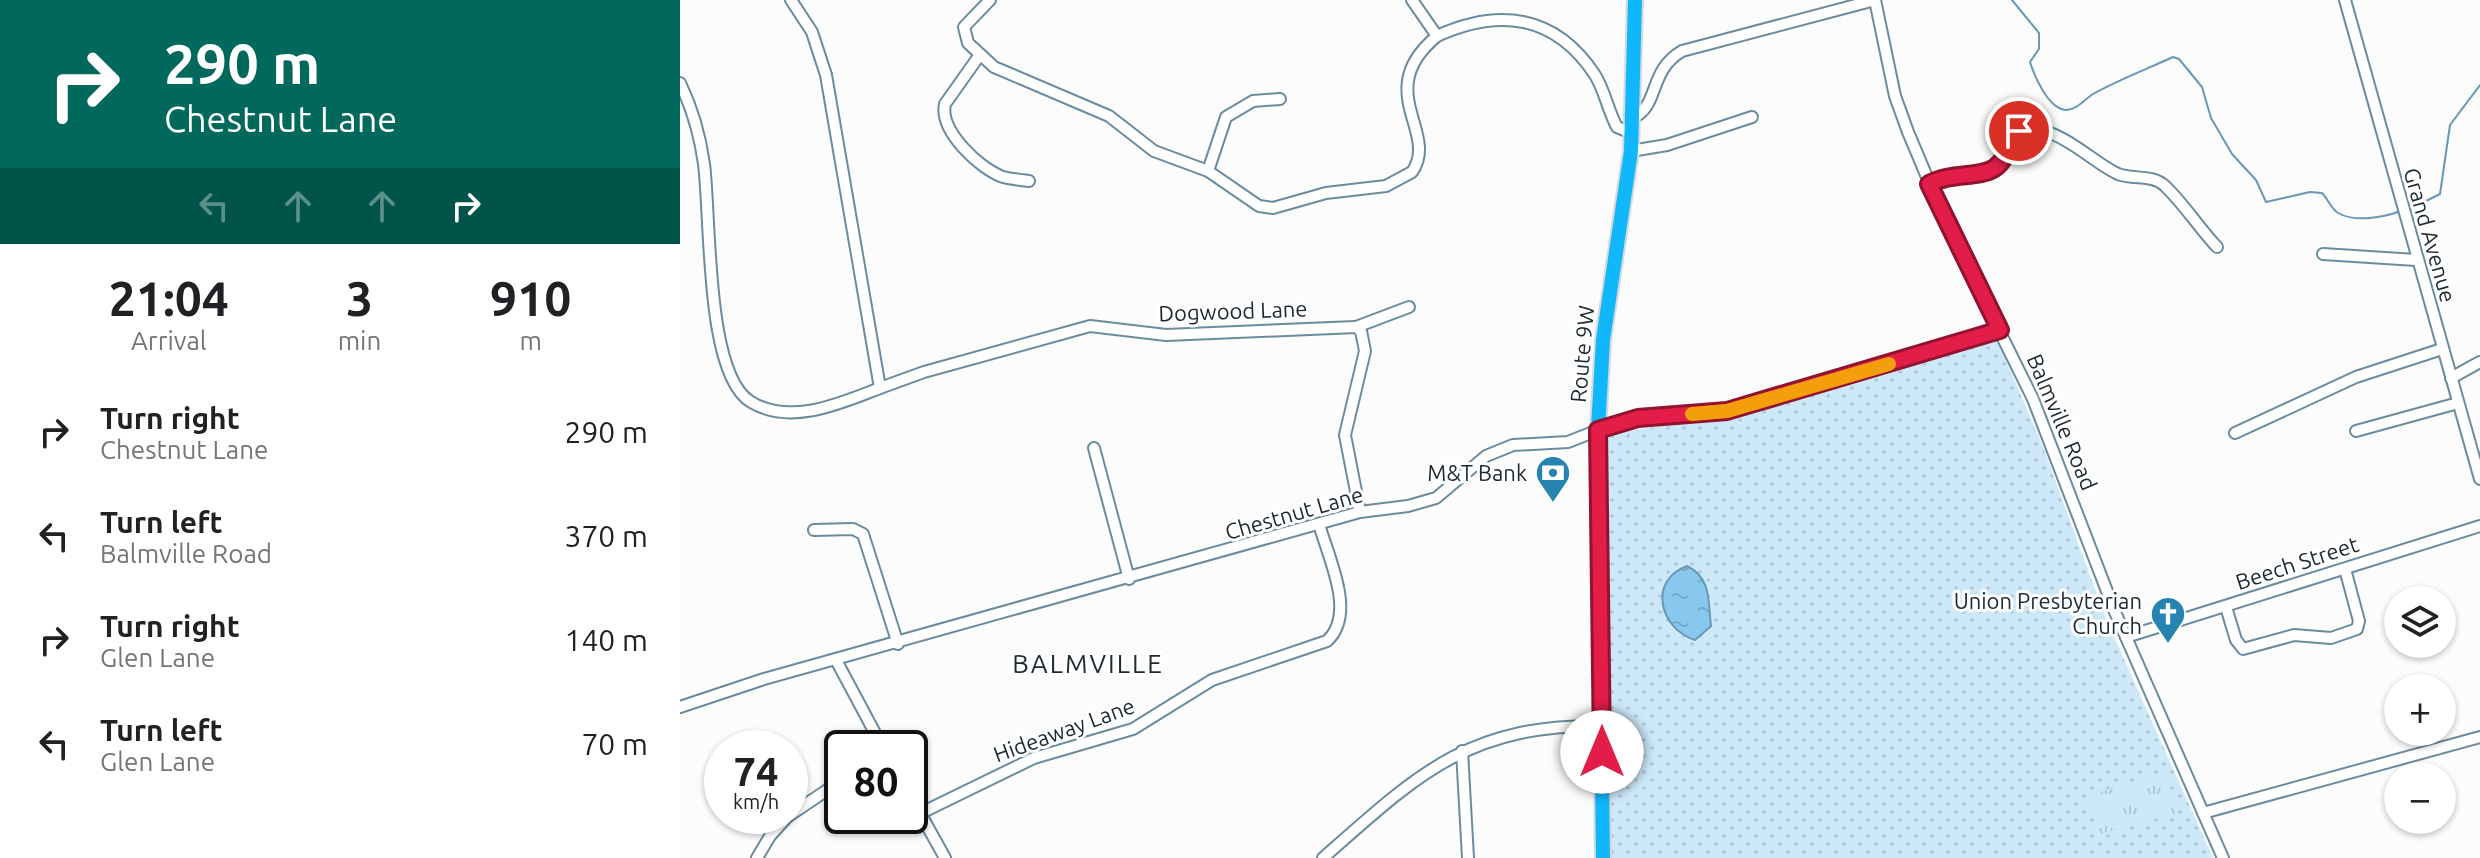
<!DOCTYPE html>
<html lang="en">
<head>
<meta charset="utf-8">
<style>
  :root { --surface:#fff; --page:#f6f6f6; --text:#202124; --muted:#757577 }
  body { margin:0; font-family:Ubuntu,sans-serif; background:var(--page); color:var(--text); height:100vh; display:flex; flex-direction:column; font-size:30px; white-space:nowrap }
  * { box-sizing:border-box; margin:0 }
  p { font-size:26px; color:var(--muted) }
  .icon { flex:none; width:44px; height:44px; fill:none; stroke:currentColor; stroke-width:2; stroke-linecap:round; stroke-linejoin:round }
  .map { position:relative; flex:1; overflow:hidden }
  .sheet { display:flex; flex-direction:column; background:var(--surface); width:680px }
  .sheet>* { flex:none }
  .top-card { background:#00695c; color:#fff; overflow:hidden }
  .tools { position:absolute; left:1704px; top:586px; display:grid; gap:16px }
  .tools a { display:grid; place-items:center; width:72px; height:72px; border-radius:50%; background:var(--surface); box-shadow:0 2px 6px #0004; font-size:40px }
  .speed { position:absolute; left:24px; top:730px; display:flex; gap:16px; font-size:40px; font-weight:700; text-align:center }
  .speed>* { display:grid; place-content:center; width:104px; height:104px; border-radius:50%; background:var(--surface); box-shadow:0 2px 6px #0004; line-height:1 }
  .speed small { font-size:20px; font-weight:400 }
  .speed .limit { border:4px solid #111; border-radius:12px; background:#fff; color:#111 }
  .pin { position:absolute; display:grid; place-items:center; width:68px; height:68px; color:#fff; margin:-34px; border:4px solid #fff; border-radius:50%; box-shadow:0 2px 8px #0007 }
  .me { position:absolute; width:88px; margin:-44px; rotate:0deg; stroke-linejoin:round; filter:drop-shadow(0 0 6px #0008) }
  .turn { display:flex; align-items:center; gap:28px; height:168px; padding:0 32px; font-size:36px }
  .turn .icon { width:104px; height:104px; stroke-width:2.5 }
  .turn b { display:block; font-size:56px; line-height:68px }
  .lanes { display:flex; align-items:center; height:76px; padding:0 32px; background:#0003; justify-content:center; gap:40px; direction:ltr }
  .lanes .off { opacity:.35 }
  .eta { display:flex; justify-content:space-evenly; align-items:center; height:136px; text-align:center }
  .eta b { font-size:48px; font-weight:700; line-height:56px }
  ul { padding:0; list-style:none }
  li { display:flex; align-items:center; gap:24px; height:104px; padding:0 32px }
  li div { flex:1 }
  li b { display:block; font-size:30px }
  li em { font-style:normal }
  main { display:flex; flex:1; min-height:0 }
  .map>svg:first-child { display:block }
  .grass { fill:url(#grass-dots) }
  .park { fill:url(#park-tufts) }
  .water { fill:url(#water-ripples); stroke:#6898b5; stroke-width:2 }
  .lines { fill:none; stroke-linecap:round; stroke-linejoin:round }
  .stream { stroke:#6898b5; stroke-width:2 }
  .minor-casing { stroke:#6b8c9f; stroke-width:14 }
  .highway-casing { stroke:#d6d8da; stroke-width:18 }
  .minor { stroke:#fff; stroke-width:10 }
  .highway { stroke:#10b7fb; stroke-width:14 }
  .route-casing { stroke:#92132f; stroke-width:20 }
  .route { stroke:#e11d48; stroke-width:14 }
  .slow { stroke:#f59e0b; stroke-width:14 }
  .labels { text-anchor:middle; stroke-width:6; stroke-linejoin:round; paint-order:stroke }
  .street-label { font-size:22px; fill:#1c2931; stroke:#fff }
  .poi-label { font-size:22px; fill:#1c2931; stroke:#fff; text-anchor:end }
  .quarter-label { font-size:26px; letter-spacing:2px; fill:#1c2931; stroke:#fff }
</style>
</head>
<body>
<main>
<section class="sheet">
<div class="top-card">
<div class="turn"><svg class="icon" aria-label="right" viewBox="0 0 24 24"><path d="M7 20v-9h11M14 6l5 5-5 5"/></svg><div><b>290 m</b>Chestnut Lane</div></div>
<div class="lanes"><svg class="icon off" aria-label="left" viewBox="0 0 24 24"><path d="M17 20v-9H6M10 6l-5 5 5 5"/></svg><svg class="icon off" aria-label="ahead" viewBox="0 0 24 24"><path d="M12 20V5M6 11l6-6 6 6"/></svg><svg class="icon off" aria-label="ahead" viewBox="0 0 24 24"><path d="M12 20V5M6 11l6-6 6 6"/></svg><svg class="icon" aria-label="right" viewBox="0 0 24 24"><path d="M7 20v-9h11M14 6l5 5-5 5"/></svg></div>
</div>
<div class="eta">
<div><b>21:04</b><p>Arrival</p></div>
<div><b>3</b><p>min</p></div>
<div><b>910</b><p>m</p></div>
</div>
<ul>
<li><svg class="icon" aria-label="right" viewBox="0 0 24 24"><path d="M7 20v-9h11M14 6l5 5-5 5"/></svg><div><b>Turn right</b><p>Chestnut Lane</p></div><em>290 m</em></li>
<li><svg class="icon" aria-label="left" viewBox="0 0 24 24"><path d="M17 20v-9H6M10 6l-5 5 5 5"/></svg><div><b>Turn left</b><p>Balmville Road</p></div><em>370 m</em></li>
<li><svg class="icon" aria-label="right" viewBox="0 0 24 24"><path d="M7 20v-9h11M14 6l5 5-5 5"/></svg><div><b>Turn right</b><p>Glen Lane</p></div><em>140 m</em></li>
<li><svg class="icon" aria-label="left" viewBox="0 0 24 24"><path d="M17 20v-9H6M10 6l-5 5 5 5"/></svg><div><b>Turn left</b><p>Glen Lane</p></div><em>70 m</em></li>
</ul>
</section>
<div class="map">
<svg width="1800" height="858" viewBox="0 0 1800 858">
  <defs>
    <pattern id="grass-dots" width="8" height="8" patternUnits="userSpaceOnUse" patternTransform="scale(2)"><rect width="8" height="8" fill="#cde8f9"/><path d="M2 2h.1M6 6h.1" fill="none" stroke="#afc7d6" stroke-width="1.8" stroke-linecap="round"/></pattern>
    <pattern id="park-tufts" width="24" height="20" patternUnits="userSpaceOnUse" patternTransform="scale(2)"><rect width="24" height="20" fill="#cde8f9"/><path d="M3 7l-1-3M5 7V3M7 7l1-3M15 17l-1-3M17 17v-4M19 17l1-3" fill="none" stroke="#afc7d6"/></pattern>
    <pattern id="water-ripples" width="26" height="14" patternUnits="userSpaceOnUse" patternTransform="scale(2)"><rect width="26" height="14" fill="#88c8ed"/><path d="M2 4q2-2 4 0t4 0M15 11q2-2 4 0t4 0" fill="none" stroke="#75accc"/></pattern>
  </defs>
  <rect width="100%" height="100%" fill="#fcfcfc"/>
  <path class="grass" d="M1316,337l47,110 63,172 107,239h-602l-4,-421c43,-14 88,-11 133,-19z"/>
  <polygon class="park" points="1486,773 1497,813 1419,834 1408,795"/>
  <path class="water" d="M1007,566c25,12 21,37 24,60l-16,14c-35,-11 -48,-59 -8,-74z"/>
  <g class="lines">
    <g class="stream">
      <path d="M1332,0l27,33v16l-9,13c4,13 18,47 36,48 11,0 19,-11 27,-16 25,-14 54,-25 80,-37l6,2 23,28 9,31 21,36 24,26 10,22 44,-10 12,1c6,6 9,16 16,20 18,10 46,4 63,-2"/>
      <polyline points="1728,210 1760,194 1770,125 1800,85"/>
    </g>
    <defs>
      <g id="minor">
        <path d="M310,0l-26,27 4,16 26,24 115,49 45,35 54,20 51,35 14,2 53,-15 60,-7 26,-14c28,-40 -41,-81 25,-136"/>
        <path d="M732,0l25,36c61,-28 118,-22 158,39 10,16 13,36 22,52l14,6"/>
        <polyline points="1195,0 1215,96 1228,132 1268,227 1353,399 1435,612 1543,858"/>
        <polyline points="1665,0 1800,479"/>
        <path d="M299,56l-34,48c-6,27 35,65 58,73 8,2 18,3 26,4"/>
        <path d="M0,83c13,27 20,52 24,81 7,54 1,211 47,238 40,24 90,1 129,-14l-54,-313 -14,-43 -21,-32"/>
        <path d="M953,118c27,-13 15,-47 49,-67l193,-51"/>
        <polyline points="951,151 987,145 1072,117"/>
        <polyline points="528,171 546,117 573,101 600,99"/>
        <path d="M1249,184l17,-9 34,-1 19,-8 6,-5 8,-27c39,-18 74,26 105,40 15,6 35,0 47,12 19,18 34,42 52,61"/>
        <polyline points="1643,254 1736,260"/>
        <polyline points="676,327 729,307"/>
        <polyline points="1771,378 1800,362"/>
        <polyline points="200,388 244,372 410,326 486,335 676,327 681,331 685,351 665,435 680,512"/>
        <polyline points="1676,431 1778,403"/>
        <polyline points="1555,433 1676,377 1762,349"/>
        <polyline points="414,448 449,579"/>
        <polyline points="134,530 173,529 183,534 218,644"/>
        <polyline points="1546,607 1556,640 1563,649 1614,635 1651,638 1677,629 1679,621 1665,569"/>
        <polyline points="1446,637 1800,526"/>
        <polyline points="156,660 203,748"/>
        <polyline points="0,707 84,679 680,512 728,506 756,498 806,456 833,445 888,442 936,423 958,418 1047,411 1320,330"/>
        <polyline points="782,751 788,858"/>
        <polyline points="230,795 265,858"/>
        <path d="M241,813l113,-55 99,-29 79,-49 115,-39c30,-27 1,-84 -8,-117"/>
        <polyline points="1523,813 1800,737"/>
        <polyline points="110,815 162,780"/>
        <polyline points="77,858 90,836 108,816"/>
        <path d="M643,858c94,-83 145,-134 279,-132"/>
      </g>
      <polyline id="highway" points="923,858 918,430 923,340 951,151 955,0"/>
    </defs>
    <use href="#minor" class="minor-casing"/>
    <use href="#highway" class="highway-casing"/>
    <use href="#minor" class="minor"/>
    <use href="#highway" class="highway"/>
  </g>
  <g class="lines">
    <defs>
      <path id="route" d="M922,752l-4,-322 40,-12 89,-7 273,-81 -71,-146c34,-18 75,5 80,-46l10,-7"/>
    </defs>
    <use href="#route" class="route-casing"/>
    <use href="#route" class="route"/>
    <polyline class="slow" points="1012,414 1047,411 1209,364"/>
  </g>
  <defs>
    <symbol id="bank-pin" viewBox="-11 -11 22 30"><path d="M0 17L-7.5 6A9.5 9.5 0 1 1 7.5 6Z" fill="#2784b0" stroke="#fff"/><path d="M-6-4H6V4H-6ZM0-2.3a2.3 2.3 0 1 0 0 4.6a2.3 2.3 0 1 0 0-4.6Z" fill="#fff"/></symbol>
    <symbol id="church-pin" viewBox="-11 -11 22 30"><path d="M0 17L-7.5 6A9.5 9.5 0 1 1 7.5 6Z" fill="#2784b0" stroke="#fff"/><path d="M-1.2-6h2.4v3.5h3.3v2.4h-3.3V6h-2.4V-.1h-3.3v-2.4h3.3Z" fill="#fff"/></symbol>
  </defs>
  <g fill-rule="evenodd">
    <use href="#bank-pin" x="853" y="453" width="40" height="54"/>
    <use href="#church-pin" x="1468" y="594" width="40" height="54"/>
  </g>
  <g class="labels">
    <g class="street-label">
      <text transform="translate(1750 235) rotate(74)" y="8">Grand Avenue</text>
      <text transform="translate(553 311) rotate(-2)" y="8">Dogwood Lane</text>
      <text transform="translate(902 354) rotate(-85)" y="8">Route 9W</text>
      <text transform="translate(1382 422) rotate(67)" y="8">Balmville Road</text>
      <text transform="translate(614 513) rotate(-16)" y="8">Chestnut Lane</text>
      <text transform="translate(1617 563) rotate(-18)" y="8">Beech Street</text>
      <text transform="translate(384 730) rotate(-20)" y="8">Hideaway Lane</text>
    </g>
    <g class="poi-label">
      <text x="847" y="481">M&amp;T Bank</text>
      <text x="1462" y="609">Union Presbyterian<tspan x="1462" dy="25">Church</tspan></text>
    </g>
    <g class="quarter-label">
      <text x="408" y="673">BALMVILLE</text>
    </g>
  </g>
</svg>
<div class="tools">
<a><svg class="icon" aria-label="layers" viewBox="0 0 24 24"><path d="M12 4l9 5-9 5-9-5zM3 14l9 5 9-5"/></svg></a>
<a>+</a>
<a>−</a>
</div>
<div class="speed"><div>74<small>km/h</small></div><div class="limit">80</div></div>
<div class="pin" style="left:1339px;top:131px;background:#d93025"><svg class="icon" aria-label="arrive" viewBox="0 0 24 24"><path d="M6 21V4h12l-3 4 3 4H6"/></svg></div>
<svg class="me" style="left:922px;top:752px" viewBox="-20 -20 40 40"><circle r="19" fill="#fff"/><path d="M0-13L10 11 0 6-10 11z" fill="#e11d48"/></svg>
</div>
</main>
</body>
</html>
